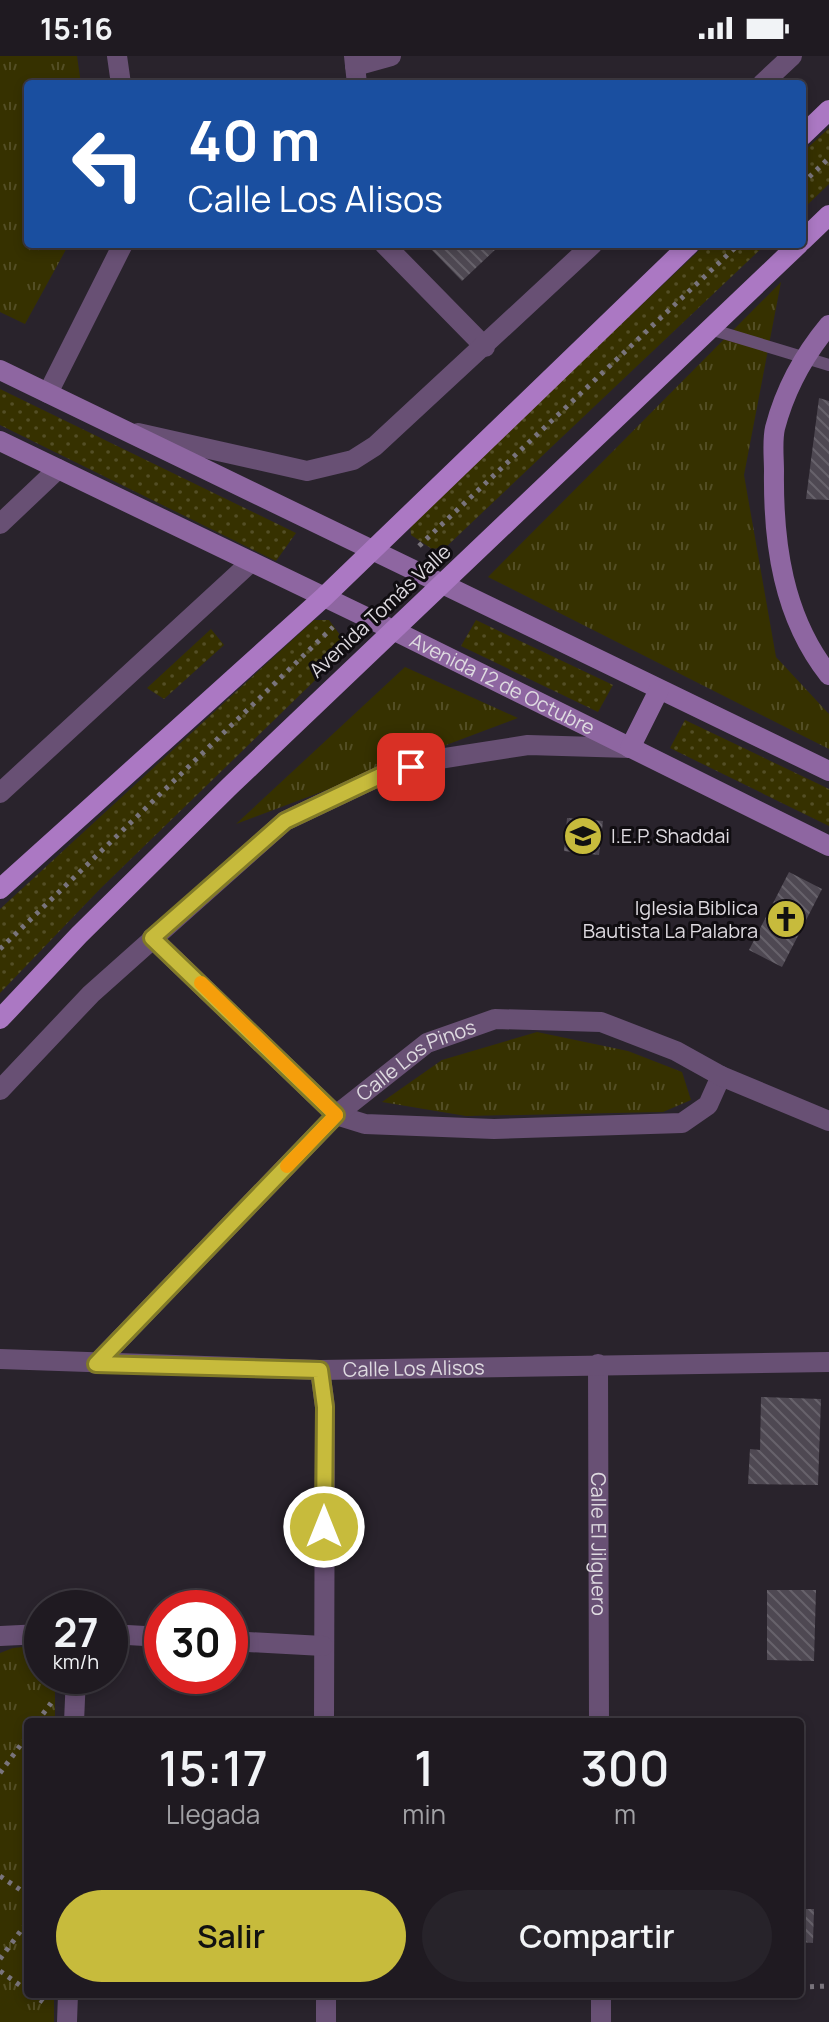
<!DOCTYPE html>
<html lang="es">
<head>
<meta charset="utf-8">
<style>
  :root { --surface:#1f1a21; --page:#27232a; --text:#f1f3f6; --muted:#a1a1a5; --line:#3c383f; --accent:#c7bb3c }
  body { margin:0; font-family:Manrope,sans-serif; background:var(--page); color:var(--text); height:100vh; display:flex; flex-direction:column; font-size:30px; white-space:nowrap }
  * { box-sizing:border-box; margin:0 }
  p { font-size:26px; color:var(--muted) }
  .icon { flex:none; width:44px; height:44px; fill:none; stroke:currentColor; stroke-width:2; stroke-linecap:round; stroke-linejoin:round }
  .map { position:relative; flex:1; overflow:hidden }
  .panel { position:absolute; left:24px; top:1662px; width:780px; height:280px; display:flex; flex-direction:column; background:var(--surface); border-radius:8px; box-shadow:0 4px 12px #0003,0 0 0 2px var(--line) }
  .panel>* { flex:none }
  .top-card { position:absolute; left:24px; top:24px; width:782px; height:168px; border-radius:8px; box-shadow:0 4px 12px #0003,0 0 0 2px var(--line); background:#1a4fa0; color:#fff; overflow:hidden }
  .speed { position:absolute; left:24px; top:1534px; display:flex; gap:16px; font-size:40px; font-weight:700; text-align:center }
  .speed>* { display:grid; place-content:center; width:104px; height:104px; border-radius:50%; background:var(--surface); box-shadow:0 4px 12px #0003,0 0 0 2px var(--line); line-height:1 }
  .speed small { font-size:20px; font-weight:400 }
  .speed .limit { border:12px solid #d22; background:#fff; color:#111 }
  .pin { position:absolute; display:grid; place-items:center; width:68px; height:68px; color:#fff; margin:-34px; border-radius:16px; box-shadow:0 4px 12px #0006 }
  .me { position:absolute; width:88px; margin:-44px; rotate:0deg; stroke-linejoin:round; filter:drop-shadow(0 0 6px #0008) }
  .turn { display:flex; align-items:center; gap:28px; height:168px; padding:0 32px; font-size:36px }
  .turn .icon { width:104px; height:104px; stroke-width:2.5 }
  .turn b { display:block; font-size:56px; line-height:68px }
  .eta { display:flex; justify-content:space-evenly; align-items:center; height:136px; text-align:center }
  .eta b { font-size:48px; font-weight:600; line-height:56px }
  .cta { display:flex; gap:16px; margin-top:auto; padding:16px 32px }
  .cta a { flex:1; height:92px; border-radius:48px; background:var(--accent); color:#111; font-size:32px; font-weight:600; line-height:92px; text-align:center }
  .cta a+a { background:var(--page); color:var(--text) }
  .status { display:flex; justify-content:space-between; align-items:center; height:56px; padding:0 40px; background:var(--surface); direction:ltr }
  .status svg { height:22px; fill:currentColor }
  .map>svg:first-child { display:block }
  .grass { fill:url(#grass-dots) }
  .park { fill:url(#park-tufts) }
  .building { fill:url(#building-back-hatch) }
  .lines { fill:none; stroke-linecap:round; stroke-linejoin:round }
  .path { stroke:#79747c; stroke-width:5; stroke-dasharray:4 6; stroke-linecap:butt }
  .service { stroke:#685074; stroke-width:12 }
  .minor { stroke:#685074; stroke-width:20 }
  .tertiary { stroke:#685074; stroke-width:20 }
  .secondary { stroke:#8e66a1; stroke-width:20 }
  .primary { stroke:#ab78c3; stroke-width:20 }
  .route-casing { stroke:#817a27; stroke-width:20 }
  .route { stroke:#c7bb3c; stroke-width:14 }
  .slow { stroke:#f59e0b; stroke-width:14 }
  .labels { text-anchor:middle; stroke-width:6; stroke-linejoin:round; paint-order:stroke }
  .street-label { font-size:20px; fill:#dedae0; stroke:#100d11 }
  .poi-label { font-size:20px; fill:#dedae0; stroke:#100d11; text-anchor:start }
</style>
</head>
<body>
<div class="status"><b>15:16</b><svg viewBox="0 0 49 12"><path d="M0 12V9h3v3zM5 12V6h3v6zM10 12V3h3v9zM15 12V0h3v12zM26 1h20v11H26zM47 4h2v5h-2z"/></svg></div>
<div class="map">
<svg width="829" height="1966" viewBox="0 0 829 1966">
  <defs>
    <pattern id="grass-dots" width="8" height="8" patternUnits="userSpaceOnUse" patternTransform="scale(2)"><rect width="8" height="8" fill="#363100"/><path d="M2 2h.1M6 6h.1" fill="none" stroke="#534e25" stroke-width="1.8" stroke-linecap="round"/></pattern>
    <pattern id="park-tufts" width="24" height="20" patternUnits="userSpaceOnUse" patternTransform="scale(2)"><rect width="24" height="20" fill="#363100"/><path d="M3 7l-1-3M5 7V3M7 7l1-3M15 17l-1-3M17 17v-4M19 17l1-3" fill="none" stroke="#534e25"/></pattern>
    <pattern id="building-back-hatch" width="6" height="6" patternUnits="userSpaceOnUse" patternTransform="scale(2)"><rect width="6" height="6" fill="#4e4852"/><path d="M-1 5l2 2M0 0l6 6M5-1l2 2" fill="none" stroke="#67626b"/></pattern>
  </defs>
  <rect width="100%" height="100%" fill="#29232c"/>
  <g class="grass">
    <polygon points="829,72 829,128 802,154 802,97"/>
    <polygon points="706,188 766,188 446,491 432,493 411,479 410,468"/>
    <polygon points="0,333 296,477 276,505 0,369"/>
    <polygon points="314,564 329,564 346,587 338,602 100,833 0,937 0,853"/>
    <polygon points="476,564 613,629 598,656 461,590"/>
    <polygon points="211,573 224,589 164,643 147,632"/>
    <polygon points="685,664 829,733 829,770 670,692"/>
  </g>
  <g class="park">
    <polygon points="0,0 77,0 81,28 28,28 28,188 69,188 25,268 0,256"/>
    <polygon points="781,226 744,419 776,601 829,658 829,693 488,521"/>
    <polygon points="405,611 518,662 236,768"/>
    <polygon points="537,976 628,995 682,1016 691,1044 663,1056 466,1060 382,1046 442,1004"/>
    <polygon points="42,1589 42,1620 55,1620 55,1666 28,1666 28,1938 54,1938 54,1966 0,1966 0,1597 13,1592"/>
  </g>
  <g class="building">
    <polygon points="426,188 493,188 497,192 462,225"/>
    <polygon points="819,342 829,345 829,444 806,443"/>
    <polygon points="567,762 603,765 599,799 564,795"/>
    <polygon points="789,816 822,833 782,911 749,894"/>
    <polygon points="761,1341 821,1343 818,1429 748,1428 750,1393 760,1394"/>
    <polygon points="767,1534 816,1534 814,1605 767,1604"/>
    <polygon points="800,1853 814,1853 813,1887 800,1886"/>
  </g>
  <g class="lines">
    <g class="path">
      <polyline points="802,128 829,102"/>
      <polyline points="419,490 739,188"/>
      <polyline points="0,893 333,571"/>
      <polyline points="37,1666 51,1647"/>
      <polyline points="0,1717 28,1679"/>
      <polyline points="0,1820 28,1839"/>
      <polyline points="0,1903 28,1865"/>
      <polyline points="0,1915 28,1935"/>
      <polyline points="800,1931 829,1930"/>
      <polyline points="32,1938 43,1946"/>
      <polyline points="348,1940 419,1938"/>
    </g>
    <polyline class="service" points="710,273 829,309"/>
    <g class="minor">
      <polyline points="117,0 121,28"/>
      <polyline points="354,0 357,28"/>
      <polyline points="355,10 391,0"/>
      <polyline points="762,28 792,0"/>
      <polyline points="384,188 485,291"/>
      <polyline points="48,337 123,188"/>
      <polyline points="138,377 307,415 353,404 375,390 593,188"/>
      <polyline points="0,468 58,413"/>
      <polyline points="0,737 251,506"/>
      <polyline points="152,882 336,1059 365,1068 494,1073 682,1067 708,1049 721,1020"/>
      <path id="s1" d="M96,1308l240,-249 91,-72 68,-24 106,3 75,29 45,25 108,45"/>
      <path id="s2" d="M598,1308l1,358"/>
      <polyline points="320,1314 325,1351 324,1666"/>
      <polyline points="110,1578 162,1581"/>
      <polyline points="0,1580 42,1578"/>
      <polyline points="230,1585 323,1590"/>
      <polyline points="74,1666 76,1620"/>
      <polyline points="67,1966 68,1938"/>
      <polyline points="326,1966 326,1938"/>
      <polyline points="601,1966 601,1938"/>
    </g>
    <g class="tertiary">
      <polyline points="0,1034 91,938 285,765 382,719 439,703 528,689 630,692"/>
      <path id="s3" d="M0,1303l320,11 509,-8"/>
    </g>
    <g class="secondary">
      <path d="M829,269c-25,30 -44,65 -54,103 -3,13 -1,29 -1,43 -1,72 9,146 55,204"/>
      <polyline points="0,314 829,715"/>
      <path id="s4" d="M0,385l395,190 434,215"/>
      <polyline points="630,692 659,634"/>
    </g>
    <g class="primary">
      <polyline points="802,80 829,54"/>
      <polyline points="802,185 829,159"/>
      <polyline points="0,833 324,541 690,188"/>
      <polyline points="0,963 79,879 230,730 799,188"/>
    </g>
  </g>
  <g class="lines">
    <defs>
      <polyline id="route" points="324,1471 325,1351 320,1314 96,1308 336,1059 152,882 285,765 382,719 411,711"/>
    </defs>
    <use href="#route" class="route-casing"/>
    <use href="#route" class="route"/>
    <polyline class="slow" points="201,927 336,1059 287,1110"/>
  </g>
  <defs>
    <symbol id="school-disc" viewBox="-11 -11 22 22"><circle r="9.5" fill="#c7bb3c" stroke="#100d11"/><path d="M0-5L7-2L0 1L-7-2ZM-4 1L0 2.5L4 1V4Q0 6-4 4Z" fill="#111"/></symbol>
    <symbol id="church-disc" viewBox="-11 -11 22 22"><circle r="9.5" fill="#c7bb3c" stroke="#100d11"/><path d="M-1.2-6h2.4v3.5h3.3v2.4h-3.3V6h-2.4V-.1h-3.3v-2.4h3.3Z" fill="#111"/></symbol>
  </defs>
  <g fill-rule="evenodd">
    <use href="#school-disc" x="561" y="758" width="44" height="44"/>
    <use href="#church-disc" x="764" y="841" width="44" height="44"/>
  </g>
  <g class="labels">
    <g class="street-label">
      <text transform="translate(380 555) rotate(-43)" y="7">Avenida Tomás Valle</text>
      <text dy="7" stroke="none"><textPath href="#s4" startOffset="558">Avenida 12 de Octubre</textPath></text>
      <text dy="7" stroke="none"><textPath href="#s1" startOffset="444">Calle Los Pinos</textPath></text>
      <text dy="7" stroke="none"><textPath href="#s3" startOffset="414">Calle Los Alisos</textPath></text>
      <text dy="7" stroke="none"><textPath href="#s2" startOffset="180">Calle El Jilguero</textPath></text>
    </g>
    <g class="poi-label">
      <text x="611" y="787">I.E.P. Shaddai</text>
      <text x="758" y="859" text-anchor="end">Iglesia Biblica<tspan x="758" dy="23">Bautista La Palabra</tspan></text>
    </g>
  </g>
</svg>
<div class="speed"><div>27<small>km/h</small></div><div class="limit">30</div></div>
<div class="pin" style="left:411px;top:711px;background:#d93025"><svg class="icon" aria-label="arrive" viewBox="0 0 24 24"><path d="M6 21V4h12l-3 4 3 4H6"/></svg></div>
<svg class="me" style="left:324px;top:1471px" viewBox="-20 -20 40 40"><circle r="17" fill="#c7bb3c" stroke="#fff" stroke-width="3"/><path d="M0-11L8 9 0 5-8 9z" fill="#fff"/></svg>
<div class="top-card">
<div class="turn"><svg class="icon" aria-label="left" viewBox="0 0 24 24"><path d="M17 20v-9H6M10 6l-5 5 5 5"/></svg><div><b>40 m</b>Calle Los Alisos</div></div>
</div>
<section class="panel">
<div class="eta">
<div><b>15:17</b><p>Llegada</p></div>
<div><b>1</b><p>min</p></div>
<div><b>300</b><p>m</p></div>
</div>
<div class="cta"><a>Salir</a><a>Compartir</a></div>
</section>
</div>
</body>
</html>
